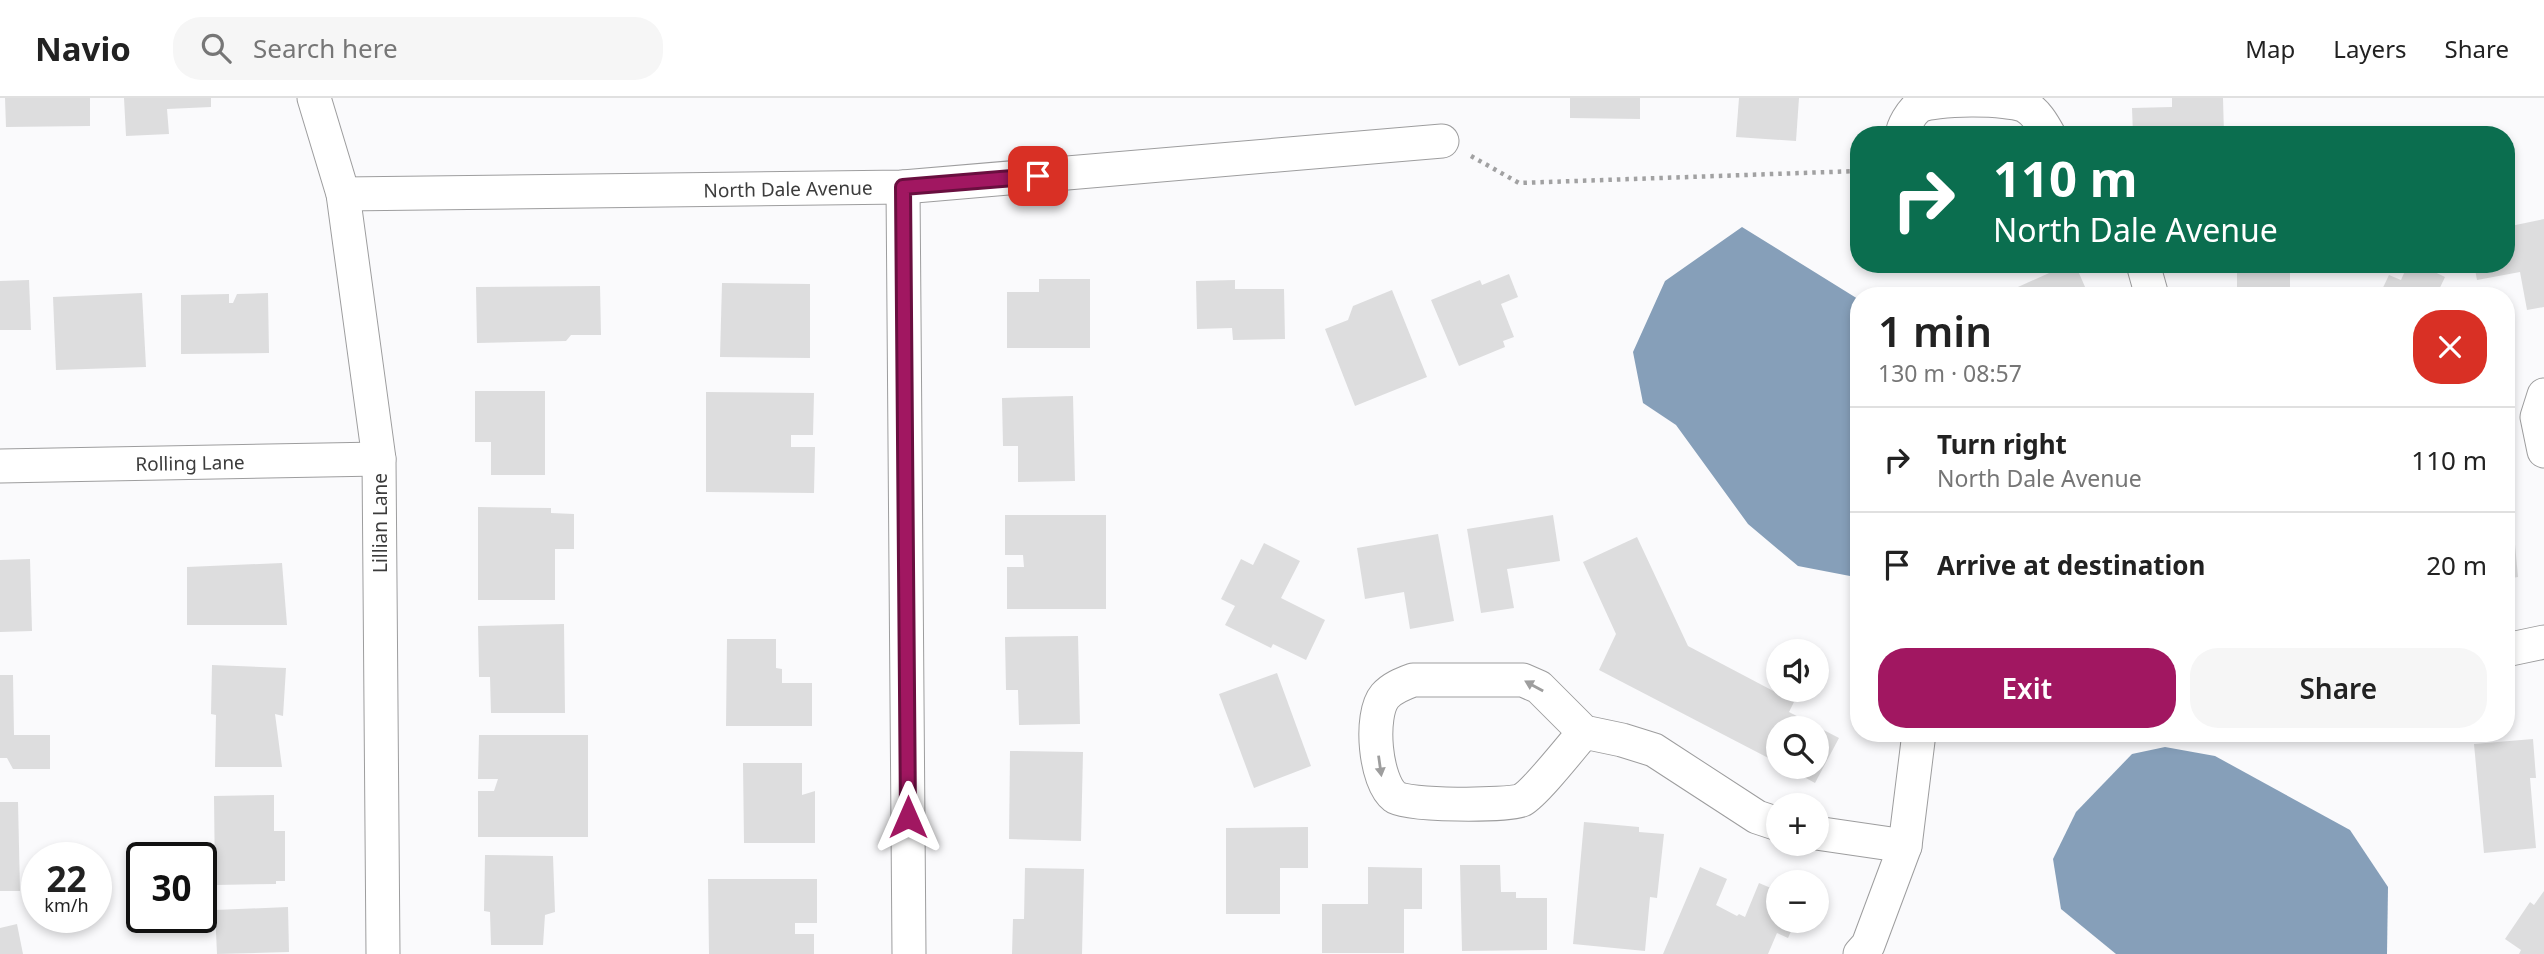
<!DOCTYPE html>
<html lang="en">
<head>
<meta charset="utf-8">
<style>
  :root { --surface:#fff; --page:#f6f6f6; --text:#222; --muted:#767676; --line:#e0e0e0; --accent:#a11761 }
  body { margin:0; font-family:"Noto Sans",sans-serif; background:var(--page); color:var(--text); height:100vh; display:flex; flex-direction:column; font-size:26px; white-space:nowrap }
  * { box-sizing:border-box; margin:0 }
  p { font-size:23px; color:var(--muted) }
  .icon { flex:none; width:38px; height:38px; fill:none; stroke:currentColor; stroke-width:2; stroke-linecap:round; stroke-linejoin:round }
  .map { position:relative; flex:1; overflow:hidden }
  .panel { position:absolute; left:1850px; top:189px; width:665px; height:455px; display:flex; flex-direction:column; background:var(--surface); border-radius:28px; box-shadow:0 4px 10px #0003 }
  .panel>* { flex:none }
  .banner { position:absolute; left:1850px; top:28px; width:665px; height:147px; border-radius:28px; box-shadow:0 4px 10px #0003; background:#0b6e4f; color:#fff; overflow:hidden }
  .controls { position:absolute; left:1766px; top:541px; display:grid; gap:14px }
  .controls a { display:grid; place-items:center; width:63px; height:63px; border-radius:50%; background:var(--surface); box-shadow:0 4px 10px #0003; font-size:35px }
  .speed { position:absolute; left:21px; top:744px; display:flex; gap:14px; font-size:35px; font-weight:700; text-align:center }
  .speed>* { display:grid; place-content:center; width:91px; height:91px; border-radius:50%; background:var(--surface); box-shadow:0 4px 10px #0003; line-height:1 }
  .speed small { font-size:18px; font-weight:400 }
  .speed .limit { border:4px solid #111; border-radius:10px; background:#fff; color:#111 }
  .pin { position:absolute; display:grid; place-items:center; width:60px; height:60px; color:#fff; margin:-30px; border-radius:14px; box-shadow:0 4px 10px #0006 }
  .me { position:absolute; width:77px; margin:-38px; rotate:0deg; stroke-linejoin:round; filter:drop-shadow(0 0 5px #0008) }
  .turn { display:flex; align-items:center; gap:24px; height:147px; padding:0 28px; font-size:32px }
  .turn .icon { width:91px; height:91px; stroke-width:2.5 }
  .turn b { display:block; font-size:49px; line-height:60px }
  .round { display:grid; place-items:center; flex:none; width:74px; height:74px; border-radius:28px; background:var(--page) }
  .overview { display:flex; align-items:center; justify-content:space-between; height:119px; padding:0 28px }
  h1 { font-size:42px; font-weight:600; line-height:52px }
  .cta { display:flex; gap:14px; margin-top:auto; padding:14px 28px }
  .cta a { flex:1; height:80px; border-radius:28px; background:var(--accent); color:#fff; font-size:28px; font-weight:600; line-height:80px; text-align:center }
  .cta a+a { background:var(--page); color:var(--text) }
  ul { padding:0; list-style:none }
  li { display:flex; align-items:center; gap:21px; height:105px; padding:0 28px; border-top:2px solid var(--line) }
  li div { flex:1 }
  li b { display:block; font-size:26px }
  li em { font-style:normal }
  header { display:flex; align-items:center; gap:42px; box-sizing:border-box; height:98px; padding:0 35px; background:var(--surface); border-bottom:2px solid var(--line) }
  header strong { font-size:33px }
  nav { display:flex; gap:38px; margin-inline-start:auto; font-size:24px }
  .search { width:490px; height:63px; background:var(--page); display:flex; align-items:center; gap:18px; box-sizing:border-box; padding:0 24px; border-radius:28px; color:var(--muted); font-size:26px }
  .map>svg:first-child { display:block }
  .water { fill:#869fb9 }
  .building { fill:#ddddde }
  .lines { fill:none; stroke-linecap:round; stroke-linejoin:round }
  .street-casing { stroke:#9d9d9e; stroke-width:35 }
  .path { stroke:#a1a1a2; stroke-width:4.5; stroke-dasharray:3.5 5; stroke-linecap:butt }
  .street { stroke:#fff; stroke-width:33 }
  .oneway { fill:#9e9e9e }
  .route-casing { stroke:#690f3f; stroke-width:18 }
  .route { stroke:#a11761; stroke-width:12 }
  .labels { text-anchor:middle; stroke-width:6; stroke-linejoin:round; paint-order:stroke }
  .street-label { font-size:19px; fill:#3c3c3c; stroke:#fff }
</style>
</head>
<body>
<header>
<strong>Navio</strong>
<div class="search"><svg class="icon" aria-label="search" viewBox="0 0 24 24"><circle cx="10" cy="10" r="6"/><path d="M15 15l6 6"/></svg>Search here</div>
<nav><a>Map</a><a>Layers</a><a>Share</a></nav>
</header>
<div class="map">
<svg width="2544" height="856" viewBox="0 0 2544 856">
  <rect width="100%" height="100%" fill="#fafafc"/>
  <g class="water">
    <polygon points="1742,129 1858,201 1858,474 1850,478 1798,468 1748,426 1676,327 1643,305 1633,254 1665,183"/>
    <polygon points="2165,649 2215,658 2350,732 2388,789 2387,856 2116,856 2061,811 2053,761 2076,714 2132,656"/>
  </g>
  <g class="building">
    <polygon points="5,0 90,0 90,28 6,29"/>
    <polygon points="124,0 211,0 211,9 167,11 169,36 126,38"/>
    <polygon points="1570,0 1640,0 1640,21 1570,20"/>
    <polygon points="1739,0 1799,0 1796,43 1736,39"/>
    <polygon points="2172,0 2223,0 2224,37 2133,37 2132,10 2172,9"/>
    <polygon points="2544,121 2544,209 2527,212 2520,174 2477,182 2474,166 2506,166 2506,129"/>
    <polygon points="2069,166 2075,166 2089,198 1998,198"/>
    <rect x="2237" y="166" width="53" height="32"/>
    <polygon points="2408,166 2418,166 2445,179 2436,198 2379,198 2389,177 2401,182"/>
    <polygon points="1509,176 1518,199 1501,206 1514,239 1503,243 1505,249 1459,268 1431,202 1480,182 1482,187"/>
    <polygon points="1039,181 1090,181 1090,250 1007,250 1007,194 1039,194"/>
    <polygon points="29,182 31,232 0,232 0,183"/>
    <polygon points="1235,182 1235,191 1284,191 1285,241 1233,242 1232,230 1197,231 1196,183"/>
    <polygon points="722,185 810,186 810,260 720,259"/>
    <polygon points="600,188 601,237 571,237 566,243 477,245 476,189"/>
    <polygon points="1392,192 1427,279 1355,308 1325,231 1348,222 1353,208"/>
    <polygon points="142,195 146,269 56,272 53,199"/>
    <polygon points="268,195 269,255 181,256 181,197 229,196 229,205 233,205 237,196"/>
    <polygon points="475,293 545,293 545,377 491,377 491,344 475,344"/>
    <polygon points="706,294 814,295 813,337 791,337 791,349 815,349 814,395 706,394"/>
    <polygon points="1073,298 1075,383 1018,384 1018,348 1003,348 1002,300"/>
    <polygon points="478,409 551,410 551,415 574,416 574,451 555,451 555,502 478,502"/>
    <polygon points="2506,414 2512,414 2518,479 2506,481"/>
    <polygon points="1005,417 1106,417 1106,511 1007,511 1007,469 1024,469 1023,457 1005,457"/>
    <polygon points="1553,417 1560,463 1507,471 1514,510 1481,515 1467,431"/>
    <polygon points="1438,436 1454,523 1410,531 1404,494 1365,501 1357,450"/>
    <polygon points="1637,439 1688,548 1794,604 1789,614 1839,640 1815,685 1784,668 1816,668 1816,630 1778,630 1778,665 1599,572 1616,536 1583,464"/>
    <polygon points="1264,445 1300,463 1281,500 1325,522 1306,562 1273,546 1271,550 1225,527 1235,508 1221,501 1241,461 1253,467"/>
    <polygon points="30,461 32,533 0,534 0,462"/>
    <polygon points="282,465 287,527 187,527 187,469"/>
    <polygon points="564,526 565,615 491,615 490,579 479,579 478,528"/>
    <polygon points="1078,538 1080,626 1019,627 1018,592 1006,592 1005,539"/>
    <polygon points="727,541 776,541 776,570 782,571 782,585 812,585 812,628 726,628"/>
    <polygon points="212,567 286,570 283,618 275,616 282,669 215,669 216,617 211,616"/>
    <polygon points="1277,575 1311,668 1254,690 1219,596"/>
    <polygon points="0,577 13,577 14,637 50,637 50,671 13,671 7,660 0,660"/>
    <polygon points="479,637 588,637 588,739 478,739 478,693 494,693 498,681 478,681"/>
    <polygon points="2533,641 2536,680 2530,680 2536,750 2484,755 2474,646"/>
    <polygon points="1010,653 1083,654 1081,743 1009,741"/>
    <polygon points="743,665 802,665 802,697 815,693 815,745 744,745"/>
    <polygon points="274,697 274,733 285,733 285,783 276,783 276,786 215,787 214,698"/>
    <polygon points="0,704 18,704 20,793 0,793"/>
    <polygon points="1584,724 1639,729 1639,734 1664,736 1657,800 1650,799 1645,853 1573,846"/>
    <polygon points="1308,729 1308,770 1280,770 1280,816 1226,816 1226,730"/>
    <polygon points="485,757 553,758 555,814 545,817 543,847 491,847 490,814 484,813"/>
    <polygon points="1460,767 1500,767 1501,794 1516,794 1516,800 1547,800 1547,852 1462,853"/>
    <polygon points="1368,769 1422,770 1422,811 1404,811 1404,855 1322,855 1322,806 1368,806"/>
    <polygon points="1700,769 1727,781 1716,807 1737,818 1739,816 1745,819 1759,785 1778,793 1778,822 1796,822 1788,840 1777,835 1768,856 1663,856"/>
    <polygon points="1025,770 1084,771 1082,856 1012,856 1013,821 1024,821"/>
    <polygon points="708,781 817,781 817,825 795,825 795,836 814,836 814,856 709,856"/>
    <polygon points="2544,793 2544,856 2519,856 2521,852 2505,841 2530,804 2534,807"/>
    <polygon points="288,809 289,854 217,856 215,812"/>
    <polygon points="17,826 23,856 0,856 0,830"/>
  </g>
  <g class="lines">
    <defs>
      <g id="street">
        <polyline points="314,0 343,96 379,361 383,856"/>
        <path d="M1902,37c1,-9 9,-22 16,-28 14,-9 92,-9 107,-1 11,6 18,18 24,29"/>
        <polyline points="903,89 909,856"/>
        <polyline points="343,96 903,89 1442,43"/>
        <polyline points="2143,166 2152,198"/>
        <polyline points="2544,297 2537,319 2544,353"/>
        <polyline points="0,368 379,361"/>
        <polyline points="2506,552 2544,544"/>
        <path d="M1584,634c-12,14 -49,61 -62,68 -14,6 -117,6 -127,-3 -20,-15 -26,-82 -10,-101 7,-8 17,-12 28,-16h110l16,7 45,45 38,8 32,10 103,67 21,7"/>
        <polyline points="1816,735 1905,748"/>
        <polyline points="1860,856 1868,847 1905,748 1919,635"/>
      </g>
    </defs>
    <use href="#street" class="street-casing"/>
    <polyline class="path" points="1471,58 1519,85 1858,73"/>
    <use href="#street" class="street"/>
  </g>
  <defs><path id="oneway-solid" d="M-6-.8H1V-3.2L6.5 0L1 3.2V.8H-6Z" transform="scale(1.75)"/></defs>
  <g class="oneway">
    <use href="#oneway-solid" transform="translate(1534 588) rotate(-151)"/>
    <use href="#oneway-solid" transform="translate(1380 668) rotate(82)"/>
  </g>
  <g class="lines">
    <defs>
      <polyline id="route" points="908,719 903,89 1038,78"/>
    </defs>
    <use href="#route" class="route-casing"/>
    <use href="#route" class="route"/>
  </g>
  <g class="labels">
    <g class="street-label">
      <text transform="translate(788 91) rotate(-1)" y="7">North Dale Avenue</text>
      <text transform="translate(190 365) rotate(-1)" y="7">Rolling Lane</text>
      <text transform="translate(380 425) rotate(-90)" y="7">Lillian Lane</text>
    </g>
  </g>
</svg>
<div class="controls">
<a><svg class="icon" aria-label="sound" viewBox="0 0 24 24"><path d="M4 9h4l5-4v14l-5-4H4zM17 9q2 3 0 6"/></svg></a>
<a><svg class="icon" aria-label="search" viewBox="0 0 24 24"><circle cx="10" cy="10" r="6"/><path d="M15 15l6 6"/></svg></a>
<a>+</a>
<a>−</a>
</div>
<div class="speed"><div>22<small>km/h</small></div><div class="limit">30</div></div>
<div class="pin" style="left:1038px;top:78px;background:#d93025"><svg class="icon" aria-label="arrive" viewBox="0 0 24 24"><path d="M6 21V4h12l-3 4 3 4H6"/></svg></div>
<svg class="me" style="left:908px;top:719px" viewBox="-20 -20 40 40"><path d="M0-17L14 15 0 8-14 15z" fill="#a11761" stroke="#fff" stroke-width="4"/></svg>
<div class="banner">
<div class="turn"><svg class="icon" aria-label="right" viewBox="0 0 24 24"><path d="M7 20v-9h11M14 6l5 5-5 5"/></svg><div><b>110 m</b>North Dale Avenue</div></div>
</div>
<section class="panel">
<div class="overview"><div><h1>1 min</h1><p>130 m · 08:57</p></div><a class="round" style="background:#d93025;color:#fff"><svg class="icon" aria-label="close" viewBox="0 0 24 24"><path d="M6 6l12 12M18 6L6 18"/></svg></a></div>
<ul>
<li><svg class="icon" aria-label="right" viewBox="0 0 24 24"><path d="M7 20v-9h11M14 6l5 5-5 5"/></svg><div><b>Turn right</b><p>North Dale Avenue</p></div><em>110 m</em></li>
<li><svg class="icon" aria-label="arrive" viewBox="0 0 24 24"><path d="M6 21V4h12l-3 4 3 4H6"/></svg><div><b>Arrive at destination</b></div><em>20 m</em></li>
</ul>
<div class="cta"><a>Exit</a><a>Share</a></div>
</section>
</div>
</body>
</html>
